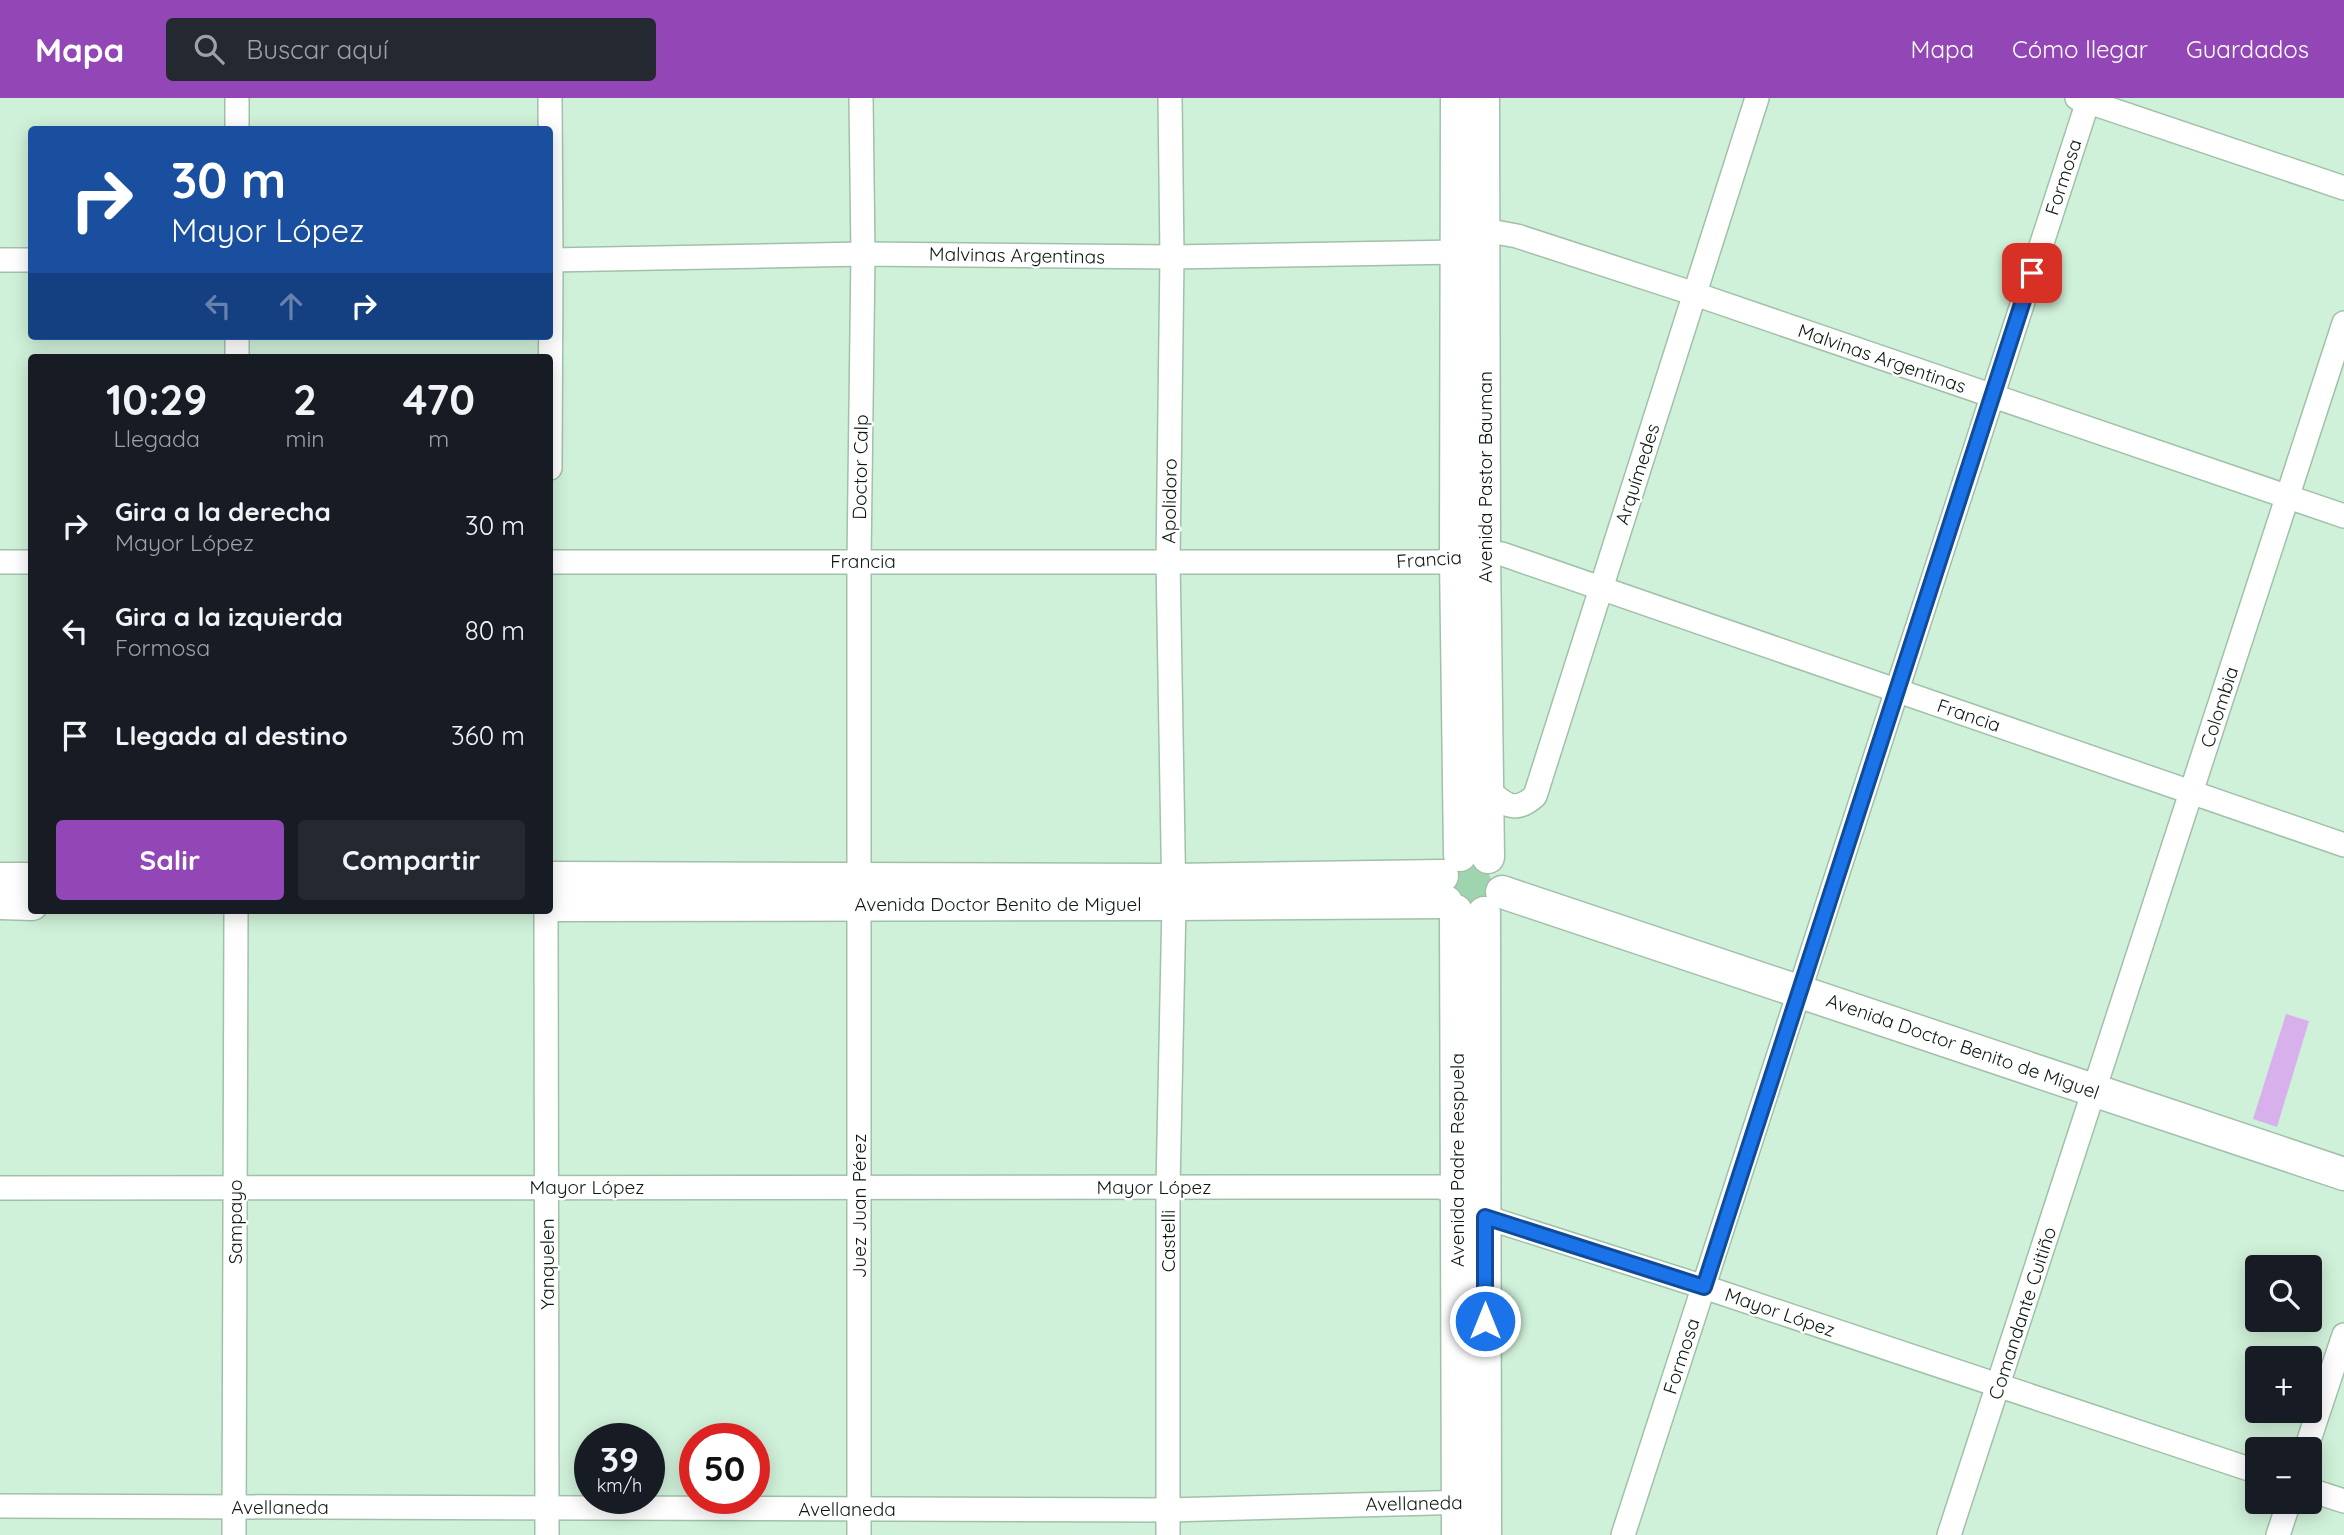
<!DOCTYPE html>
<html lang="es">
<head>
<meta charset="utf-8">
<style>
  :root { --surface:#171b24; --page:#242831; --text:#f1f3f6; --muted:#9ea1a6; --accent:#9346b6 }
  body { margin:0; font-family:Quicksand,sans-serif; background:var(--page); color:var(--text); height:100vh; display:flex; flex-direction:column; font-size:26px; white-space:nowrap }
  * { box-sizing:border-box; margin:0 }
  p { font-size:23px; color:var(--muted) }
  .icon { flex:none; width:38px; height:38px; fill:none; stroke:currentColor; stroke-width:2; stroke-linecap:round; stroke-linejoin:round }
  .map { position:relative; flex:1; overflow:hidden }
  .sheet { position:absolute; left:28px; top:256px; width:525px; height:560px; display:flex; flex-direction:column; background:var(--surface); border-radius:7px; box-shadow:0 4px 18px #0003 }
  .sheet>* { flex:none }
  .hud { position:absolute; left:28px; top:28px; width:525px; height:214px; border-radius:7px; box-shadow:0 4px 18px #0003; background:#1a4fa0; color:#fff; overflow:hidden }
  .buttons { position:absolute; left:2245px; top:1157px; display:grid; gap:14px }
  .buttons a { display:grid; place-items:center; width:77px; height:77px; border-radius:7px; background:var(--surface); box-shadow:0 4px 18px #0003; font-size:35px }
  .speed { position:absolute; left:574px; top:1325px; display:flex; gap:14px; font-size:35px; font-weight:700; text-align:center }
  .speed>* { display:grid; place-content:center; width:91px; height:91px; border-radius:50%; background:var(--surface); box-shadow:0 4px 18px #0003; line-height:1 }
  .speed small { font-size:18px; font-weight:400 }
  .speed .limit { border:10px solid #d22; background:#fff; color:#111 }
  .pin { position:absolute; display:grid; place-items:center; width:60px; height:60px; color:#fff; margin:-30px; border-radius:14px; box-shadow:0 4px 10px #0006 }
  .me { position:absolute; width:77px; margin:-38px; rotate:0deg; stroke-linejoin:round; filter:drop-shadow(0 0 5px #0008) }
  .turn { display:flex; align-items:center; gap:24px; height:147px; padding:0 28px; font-size:32px }
  .turn .icon { width:91px; height:91px; stroke-width:2.5 }
  .turn b { display:block; font-size:49px; line-height:60px }
  .lanes { display:flex; align-items:center; height:66px; padding:0 28px; background:#0003; justify-content:center; gap:35px; direction:ltr }
  .lanes .off { opacity:.35 }
  .eta { display:flex; justify-content:space-evenly; align-items:center; height:119px; text-align:center }
  .eta b { font-size:42px; font-weight:700; line-height:49px }
  .primary-button { display:flex; gap:14px; margin-top:auto; padding:14px 28px }
  .primary-button a { flex:1; height:80px; border-radius:7px; background:var(--accent); color:#fff; font-size:28px; font-weight:700; line-height:80px; text-align:center }
  .primary-button a+a { background:var(--page); color:var(--text) }
  ul { padding:0; list-style:none }
  li { display:flex; align-items:center; gap:21px; height:105px; padding:0 28px }
  li div { flex:1 }
  li b { display:block; font-size:26px }
  li em { font-style:normal }
  header { display:flex; align-items:center; gap:42px; box-sizing:border-box; height:98px; padding:0 35px; background:var(--accent); color:#fff }
  header strong { font-size:33px }
  nav { display:flex; gap:38px; margin-inline-start:auto; font-size:24px }
  .search { width:490px; height:63px; background:var(--page); display:flex; align-items:center; gap:18px; box-sizing:border-box; padding:0 24px; border-radius:7px; color:var(--muted); font-size:26px }
  .map>svg:first-child { display:block }
  .green { fill:#9ed5af }
  .building { fill:#d8b1ec }
  .lines { fill:none; stroke-linecap:round; stroke-linejoin:round }
  .street-casing { stroke:#a1c0a9; stroke-width:26 }
  .secondary-casing { stroke:#a1c0a9; stroke-width:35 }
  .street { stroke:#fff; stroke-width:23 }
  .secondary { stroke:#fff; stroke-width:32 }
  .route-casing { stroke:#114b97; stroke-width:18 }
  .route { stroke:#1a73e8; stroke-width:12 }
  .labels { text-anchor:middle; stroke-width:5; stroke-linejoin:round; paint-order:stroke }
  .street-label { font-size:19px; fill:#0d1911; stroke:#fff }
</style>
</head>
<body>
<header>
<strong>Mapa</strong>
<div class="search"><svg class="icon" aria-label="search" viewBox="0 0 24 24"><circle cx="10" cy="10" r="6"/><path d="M15 15l6 6"/></svg>Buscar aquí</div>
<nav><a>Mapa</a><a>Cómo llegar</a><a>Guardados</a></nav>
</header>
<div class="map">
<svg width="2344" height="1437" viewBox="0 0 2344 1437">
  <rect width="100%" height="100%" fill="#d0f1d9"/>
  <circle class="green" cx="1472" cy="785" r="19"/>
  <polygon class="building" points="2286,916 2309,923 2277,1029 2253,1021"/>
  <g class="lines">
    <defs>
      <g id="street">
        <polyline points="237,0 237,32"/>
        <polyline points="2077,0 2344,90"/>
        <polyline points="1470,133 1484,132 1517,138 1695,196 2344,418"/>
        <polyline points="0,162 32,162"/>
        <polyline points="550,162 863,156 1172,159 1458,154 1470,156"/>
        <polyline points="237,259 237,238"/>
        <polyline points="550,370 551,162 550,0"/>
        <polyline points="0,464 32,464"/>
        <polyline points="550,464 1439,464 1484,455 1502,456 2344,747"/>
        <path d="M1487,691c18,16 28,25 48,7l222,-698"/>
        <polyline points="546,812 547,1437"/>
        <polyline points="0,1090 1440,1089 1457,1095 1485,1119 1704,1189 2258,1374"/>
        <polyline points="2306,1351 2344,1237"/>
        <polyline points="2310,1392 2344,1403"/>
        <polyline points="0,1408 1168,1412 1471,1404"/>
        <polyline points="234,1437 236,812"/>
        <polyline points="859,1437 859,463 863,156 861,0"/>
        <polyline points="1168,1437 1168,1089 1174,806 1168,463 1172,159 1170,0"/>
        <polyline points="1623,1437 2089,0"/>
        <polyline points="1949,1437 2344,225"/>
        <polyline points="2278,1437 2289,1404"/>
      </g>
      <g id="secondary">
        <polyline points="1457,0 1456,461 1460,757"/>
        <polyline points="1483,0 1484,455 1488,759"/>
        <polyline points="550,780 1173,782 1442,778"/>
        <polyline points="0,781 32,781"/>
        <polyline points="1502,794 2344,1076"/>
        <polyline points="0,805 32,806"/>
        <polyline points="550,807 1174,806 1446,804"/>
        <polyline points="1456,813 1458,1437"/>
        <polyline points="1484,815 1485,1437"/>
      </g>
    </defs>
    <use href="#street" class="street-casing"/>
    <use href="#secondary" class="secondary-casing"/>
    <use href="#street" class="street"/>
    <use href="#secondary" class="secondary"/>
  </g>
  <g class="lines">
    <defs>
      <polyline id="route" points="1485,1223 1485,1119 1704,1189 2032,175"/>
    </defs>
    <use href="#route" class="route-casing"/>
    <use href="#route" class="route"/>
  </g>
  <g class="labels">
    <g class="street-label">
      <text transform="translate(2063 79) rotate(-72)" y="7">Formosa</text>
      <text transform="translate(1017 157) rotate(1)" y="7">Malvinas Argentinas</text>
      <text transform="translate(1882 260) rotate(19)" y="7">Malvinas Argentinas</text>
      <text transform="translate(860 369) rotate(-89)" y="7">Doctor Calp</text>
      <text transform="translate(1637 376) rotate(-72)" y="7">Arquímedes</text>
      <text transform="translate(1485 379) rotate(-90)" y="7">Avenida Pastor Bauman</text>
      <text transform="translate(1169 403) rotate(-89)" y="7">Apolidoro</text>
      <text transform="translate(1429 461) rotate(-4)" y="7">Francia</text>
      <text x="863" y="470">Francia</text>
      <text transform="translate(2219 609) rotate(-72)" y="7">Colombia</text>
      <text transform="translate(1969 617) rotate(19)" y="7">Francia</text>
      <text x="998" y="813">Avenida Doctor Benito de Miguel</text>
      <text transform="translate(1963 948) rotate(19)" y="7">Avenida Doctor Benito de Miguel</text>
      <text transform="translate(1457 1062) rotate(-90)" y="7">Avenida Padre Respuela</text>
      <text x="587" y="1096">Mayor López</text>
      <text x="1154" y="1096">Mayor López</text>
      <text transform="translate(859 1108) rotate(-90)" y="7">Juez Juan Pérez</text>
      <text transform="translate(235 1124) rotate(-90)" y="7">Sampayo</text>
      <text transform="translate(1168 1143) rotate(-90)" y="7">Castelli</text>
      <text transform="translate(547 1166) rotate(-90)" y="7">Yanquelen</text>
      <text transform="translate(1780 1214) rotate(19)" y="7">Mayor López</text>
      <text transform="translate(2022 1215) rotate(-72)" y="7">Comandante Cuitiño</text>
      <text transform="translate(1681 1258) rotate(-72)" y="7">Formosa</text>
      <text transform="translate(1414 1405) rotate(-1)" y="7">Avellaneda</text>
      <text x="280" y="1416">Avellaneda</text>
      <text x="847" y="1418">Avellaneda</text>
    </g>
  </g>
</svg>
<div class="buttons">
<a><svg class="icon" aria-label="search" viewBox="0 0 24 24"><circle cx="10" cy="10" r="6"/><path d="M15 15l6 6"/></svg></a>
<a>+</a>
<a>−</a>
</div>
<div class="speed"><div>39<small>km/h</small></div><div class="limit">50</div></div>
<div class="pin" style="left:2032px;top:175px;background:#d93025"><svg class="icon" aria-label="arrive" viewBox="0 0 24 24"><path d="M6 21V4h12l-3 4 3 4H6"/></svg></div>
<svg class="me" style="left:1485px;top:1223px" viewBox="-20 -20 40 40"><circle r="17" fill="#1a73e8" stroke="#fff" stroke-width="3"/><path d="M0-11L8 9 0 5-8 9z" fill="#fff"/></svg>
<div class="hud">
<div class="turn"><svg class="icon" aria-label="right" viewBox="0 0 24 24"><path d="M7 20v-9h11M14 6l5 5-5 5"/></svg><div><b>30 m</b>Mayor López</div></div>
<div class="lanes"><svg class="icon off" aria-label="left" viewBox="0 0 24 24"><path d="M17 20v-9H6M10 6l-5 5 5 5"/></svg><svg class="icon off" aria-label="ahead" viewBox="0 0 24 24"><path d="M12 20V5M6 11l6-6 6 6"/></svg><svg class="icon" aria-label="right" viewBox="0 0 24 24"><path d="M7 20v-9h11M14 6l5 5-5 5"/></svg></div>
</div>
<section class="sheet">
<div class="eta">
<div><b>10:29</b><p>Llegada</p></div>
<div><b>2</b><p>min</p></div>
<div><b>470</b><p>m</p></div>
</div>
<ul>
<li><svg class="icon" aria-label="right" viewBox="0 0 24 24"><path d="M7 20v-9h11M14 6l5 5-5 5"/></svg><div><b>Gira a la derecha</b><p>Mayor López</p></div><em>30 m</em></li>
<li><svg class="icon" aria-label="left" viewBox="0 0 24 24"><path d="M17 20v-9H6M10 6l-5 5 5 5"/></svg><div><b>Gira a la izquierda</b><p>Formosa</p></div><em>80 m</em></li>
<li><svg class="icon" aria-label="arrive" viewBox="0 0 24 24"><path d="M6 21V4h12l-3 4 3 4H6"/></svg><div><b>Llegada al destino</b></div><em>360 m</em></li>
</ul>
<div class="primary-button"><a>Salir</a><a>Compartir</a></div>
</section>
</div>
</body>
</html>
